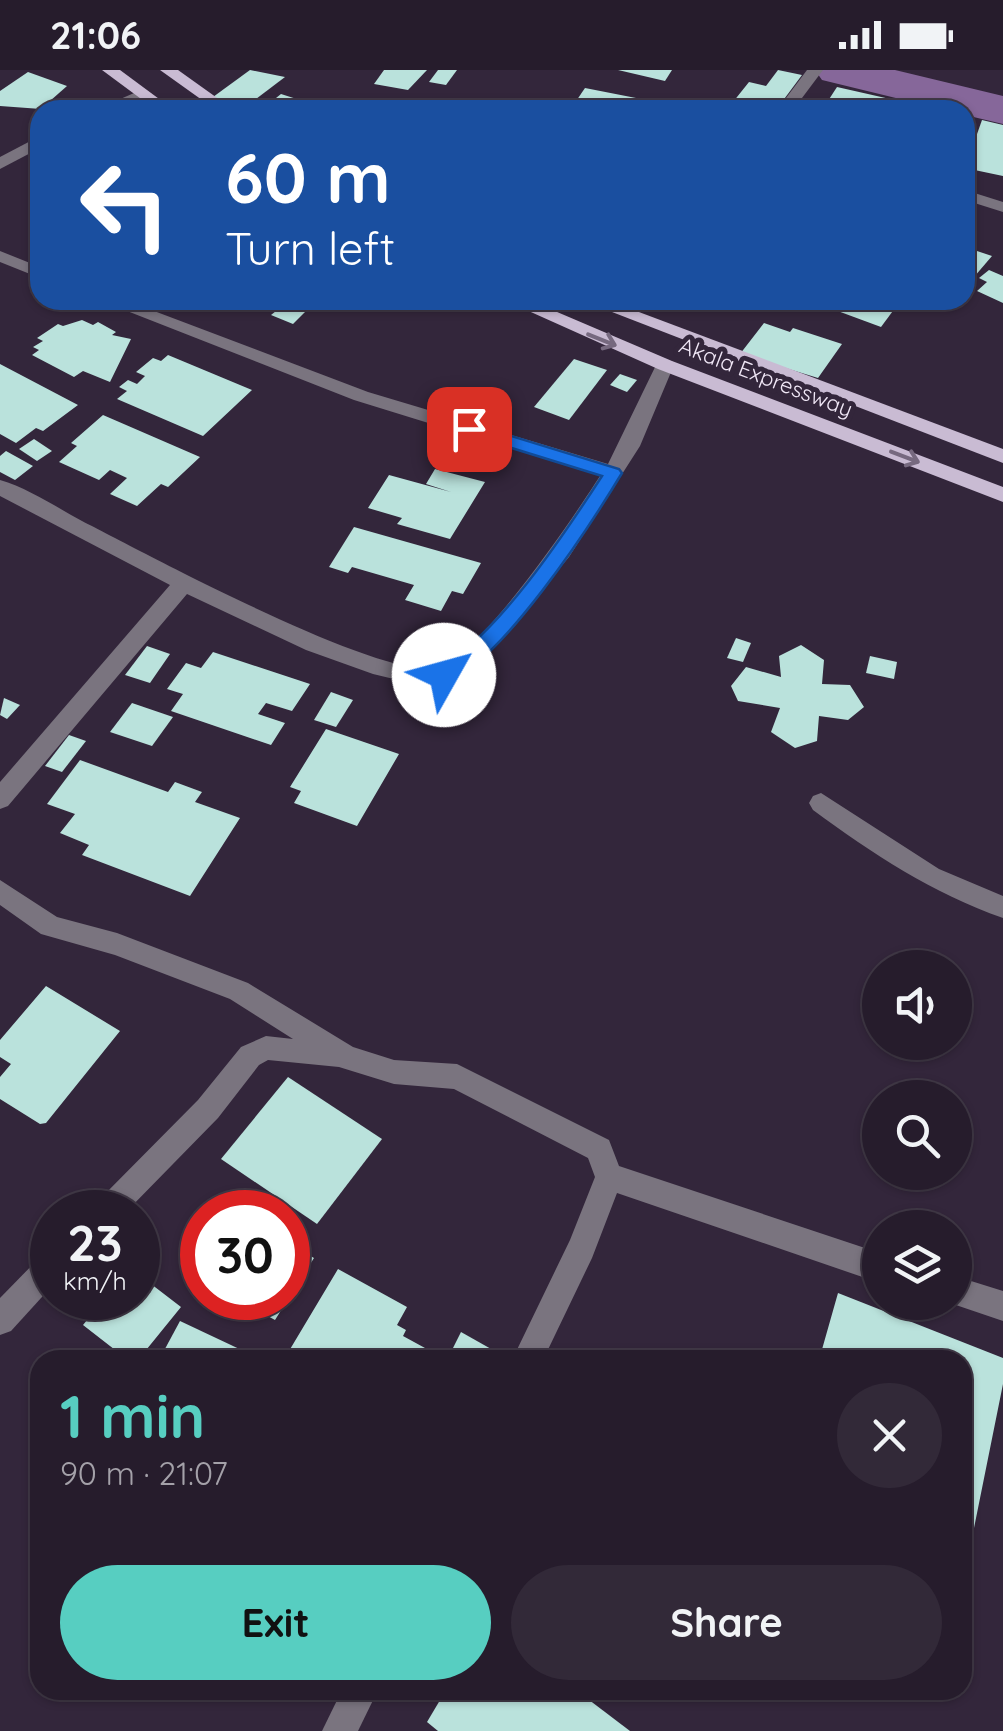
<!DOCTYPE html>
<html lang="en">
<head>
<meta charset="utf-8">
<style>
  :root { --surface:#261c2c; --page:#322938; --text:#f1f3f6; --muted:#a4a1a9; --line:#423a48; --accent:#57cec1 }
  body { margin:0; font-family:Quicksand,sans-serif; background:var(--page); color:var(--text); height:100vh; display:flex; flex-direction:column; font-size:38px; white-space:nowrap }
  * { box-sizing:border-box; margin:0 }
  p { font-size:32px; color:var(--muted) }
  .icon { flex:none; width:55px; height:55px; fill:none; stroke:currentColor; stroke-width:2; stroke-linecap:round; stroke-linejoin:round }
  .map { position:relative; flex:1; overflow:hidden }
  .panel { position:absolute; left:30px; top:1280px; width:942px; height:350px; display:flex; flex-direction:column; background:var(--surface); border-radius:30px; box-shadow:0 2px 8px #0004,0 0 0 2px var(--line) }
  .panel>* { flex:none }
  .banner { position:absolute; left:30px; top:30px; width:945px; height:210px; border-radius:30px; box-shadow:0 2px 8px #0004,0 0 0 2px var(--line); background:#1a4fa0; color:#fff; overflow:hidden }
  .tools { position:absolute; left:862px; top:880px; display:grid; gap:20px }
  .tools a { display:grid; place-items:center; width:110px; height:110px; border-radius:50%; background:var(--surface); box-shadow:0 2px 8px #0004,0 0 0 2px var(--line); font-size:50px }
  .speed { position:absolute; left:30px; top:1120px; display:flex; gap:20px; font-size:50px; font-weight:700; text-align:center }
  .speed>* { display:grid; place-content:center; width:130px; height:130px; border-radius:50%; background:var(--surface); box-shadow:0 2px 8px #0004,0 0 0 2px var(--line); line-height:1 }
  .speed small { font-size:25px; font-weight:400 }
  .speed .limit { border:15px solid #d22; background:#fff; color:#111 }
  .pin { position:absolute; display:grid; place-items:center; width:85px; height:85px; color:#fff; margin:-42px; border-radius:20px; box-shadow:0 5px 15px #0006 }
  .me { position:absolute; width:110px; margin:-55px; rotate:52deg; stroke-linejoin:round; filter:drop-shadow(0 0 8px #0008) }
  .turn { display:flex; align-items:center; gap:35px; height:210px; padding:0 30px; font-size:45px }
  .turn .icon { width:130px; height:130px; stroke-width:2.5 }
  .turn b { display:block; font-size:70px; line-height:85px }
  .round { display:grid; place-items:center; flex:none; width:105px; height:105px; border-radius:52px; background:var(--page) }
  .headline { display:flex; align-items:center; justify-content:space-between; height:170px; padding:0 30px }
  h1 { font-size:60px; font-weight:800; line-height:75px; color:var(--accent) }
  .primary-button { display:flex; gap:20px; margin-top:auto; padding:20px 30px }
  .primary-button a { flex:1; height:115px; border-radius:60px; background:var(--accent); color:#111; font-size:40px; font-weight:800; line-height:115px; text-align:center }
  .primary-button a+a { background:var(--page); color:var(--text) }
  .status { display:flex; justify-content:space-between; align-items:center; height:70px; padding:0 50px; background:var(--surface); direction:ltr }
  .status svg { height:28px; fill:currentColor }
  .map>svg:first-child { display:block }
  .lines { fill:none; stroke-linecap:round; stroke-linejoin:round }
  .river { fill:#86679a; fill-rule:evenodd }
  .building { fill:#bae2dc }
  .minor { fill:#7a747f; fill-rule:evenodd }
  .major { fill:#c9bbd3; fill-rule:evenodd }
  .oneway { stroke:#76697f }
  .route { fill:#1a73e8; stroke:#114b97; stroke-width:2.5 }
  .labels { text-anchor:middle; stroke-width:10; stroke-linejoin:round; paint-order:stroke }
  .far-street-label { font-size:22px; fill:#f1e8f7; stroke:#33263b }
</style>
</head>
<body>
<div class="status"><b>21:06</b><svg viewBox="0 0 49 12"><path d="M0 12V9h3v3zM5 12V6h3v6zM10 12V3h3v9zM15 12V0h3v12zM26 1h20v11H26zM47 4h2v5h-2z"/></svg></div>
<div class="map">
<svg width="1003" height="1661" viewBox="0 0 1003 1661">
  <rect width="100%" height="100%" fill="#33263b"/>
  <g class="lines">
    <polygon class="river" points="815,0 895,0 1003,26 1003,54 965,45 965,40 945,40 822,10"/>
  </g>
  <g class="building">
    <polygon points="250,0 285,7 244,38 213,27"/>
    <polygon points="384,0 427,0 408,20 374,14"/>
    <polygon points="438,0 457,0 446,15 429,12"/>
    <polygon points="618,0 672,0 665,11"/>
    <polygon points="778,0 802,5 776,40 733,32 749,12 766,16"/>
    <polygon points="28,2 67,16 41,39 0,36 0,21"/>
    <polygon points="837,17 890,29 883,40 822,40"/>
    <polygon points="585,18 636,28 629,40 570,40"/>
    <polygon points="281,24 328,39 328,40 261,40"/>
    <polygon points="493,30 538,38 538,40 486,40"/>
    <polygon points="982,50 1003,55 1003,106 965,98"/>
    <polygon points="965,177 992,186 968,214 965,213"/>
    <polygon points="989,200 1003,206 1003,233 977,221 987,212 979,208"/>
    <polygon points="251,230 317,230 293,254 271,245 276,241"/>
    <polygon points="808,230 901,230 881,257"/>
    <polygon points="82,250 93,255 98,252 116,262 112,265 131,269 110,312 83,301 74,307 32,285 39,280 33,277 43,271 37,268 58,254 63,256"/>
    <polygon points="764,253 790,262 793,258 842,274 818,308 740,284"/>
    <polygon points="168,285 252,320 203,366 117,329 127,321 119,317 128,310 137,314 145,306 136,302 153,288 161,291"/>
    <polygon points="574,289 607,300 569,350 534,337"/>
    <polygon points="0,294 78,335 43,361 36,358 16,373 0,364"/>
    <polygon points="620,304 637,310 627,322 610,315"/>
    <polygon points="103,345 200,387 168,417 161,414 137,436 110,424 127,408 110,400 99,410 59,392 77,376 71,373"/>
    <polygon points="34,369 52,381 37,391 19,379"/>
    <polygon points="6,381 33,396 15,410 0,402 0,386"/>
    <polygon points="435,399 485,412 450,469 397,454 402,448 368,438 389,405 451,422 426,414"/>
    <polygon points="354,457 481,493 463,524 452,521 441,541 405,530 414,515 352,497 348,503 329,497"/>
    <polygon points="736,568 751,573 743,592 727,588"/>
    <polygon points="801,575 824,590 822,614 850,615 864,637 848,650 819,646 817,671 795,678 771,662 780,638 738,631 731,616 746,597 781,607 779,586"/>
    <polygon points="147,576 170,584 150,613 125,605"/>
    <polygon points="213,582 310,614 292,641 266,633 258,644 285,653 271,675 171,641 183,624 167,619 186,593 201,598"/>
    <polygon points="870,586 897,592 894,609 866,603"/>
    <polygon points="331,622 353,630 336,657 314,650"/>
    <polygon points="4,628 20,635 7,649 0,645"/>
    <polygon points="132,633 173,647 152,676 110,662"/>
    <polygon points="326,659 399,684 357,756 294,733 301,721 290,717"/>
    <polygon points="69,665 86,671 62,702 45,696"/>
    <polygon points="80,690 168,722 175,712 202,722 195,732 240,748 190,826 82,785 89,775 60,763 75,744 47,734"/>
    <polygon points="46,916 120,961 46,1053 40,1054 0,1029 0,1007 11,994 0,987 0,970"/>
    <polygon points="288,1007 382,1069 317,1154 221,1089"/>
    <polygon points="202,1172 202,1209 184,1199"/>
    <polygon points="288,1173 314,1188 275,1250 235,1228 288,1228"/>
    <polygon points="338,1199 407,1237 397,1255 406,1260 403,1266 436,1284 433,1290 292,1290 286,1286"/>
    <polygon points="138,1204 181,1237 138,1290 128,1290 83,1255 105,1228 138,1228"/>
    <polygon points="838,1223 1003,1288 1003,1314 973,1463 962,1459 962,1290 819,1290"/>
    <polygon points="180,1251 250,1284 247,1290 159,1290"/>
    <polygon points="461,1262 500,1284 496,1290 447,1290"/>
    <polygon points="446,1620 576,1620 630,1661 438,1661 427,1652"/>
  </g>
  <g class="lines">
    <g class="minor">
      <polygon points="807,0 823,0 793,40 777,40"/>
      <polygon points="141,20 149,25 147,28 117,40 95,40"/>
      <polygon points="40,66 40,78 0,99 0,87"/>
      <polygon points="965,120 1003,132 1003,142 965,130"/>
      <polygon points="0,181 40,197 40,208 0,192"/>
      <path d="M99,230h26l243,92 240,72 50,-103h14l2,4 -34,81 -71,111 -93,111 -24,13 -25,6 -54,-13 -67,-24 -119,-56 -179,212 -8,3v-27l170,-197 -170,-89v-16c28,8 56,27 82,41 57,29 307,164 357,146 44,-15 134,-149 161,-191l-246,-76z"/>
      <path d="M821,723l118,76 64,27v22c-71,-25 -130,-64 -190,-108l-4,-7 4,-7z"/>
      <polygon points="0,810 57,847 117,863 248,913 353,977 394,990 457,994 609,1070 619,1096 880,1183 880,1213 617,1123 592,1188 543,1290 512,1290 570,1170 595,1107 588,1088 454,1019 394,1014 339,997 268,990 259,995 218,1048 126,1142 93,1142 97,1132 198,1030 241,977 266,966 293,969 230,929 115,885 41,864 0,835"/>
      <polygon points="52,1180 52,1216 11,1261 0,1265 0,1228 42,1185"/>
      <polygon points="955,1206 1003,1221 1003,1251 947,1232 955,1232"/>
      <polygon points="342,1620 378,1620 358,1661 322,1661"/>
    </g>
    <g class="major">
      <polygon points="102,0 120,0 174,40 156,40"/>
      <polygon points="160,0 178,0 234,40 216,40"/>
      <polygon points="504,230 529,230 672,291 1003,417 1003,432 658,299"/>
      <polygon points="581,230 607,230 1003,379 1003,393"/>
    </g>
  </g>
  <defs><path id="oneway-shaft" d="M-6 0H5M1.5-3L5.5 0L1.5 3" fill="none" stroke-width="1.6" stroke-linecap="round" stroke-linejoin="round" transform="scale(2.5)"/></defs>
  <g class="oneway">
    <use href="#oneway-shaft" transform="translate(602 270) rotate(22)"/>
    <use href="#oneway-shaft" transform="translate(905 387) rotate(21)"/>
  </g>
  <path class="route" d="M469,353l150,46 3,4c-32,53 -122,192 -178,210l-7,-2v-12c59,-31 128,-136 165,-193l-139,-43 -3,-4z"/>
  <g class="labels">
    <g class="far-street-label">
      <text transform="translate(766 307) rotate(21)" y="8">Akala Expressway</text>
    </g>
  </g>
</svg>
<div class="tools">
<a><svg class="icon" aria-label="sound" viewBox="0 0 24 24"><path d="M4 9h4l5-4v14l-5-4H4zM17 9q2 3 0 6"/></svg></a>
<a><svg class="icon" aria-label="search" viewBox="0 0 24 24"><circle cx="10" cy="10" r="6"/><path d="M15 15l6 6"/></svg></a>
<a><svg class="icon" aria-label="layers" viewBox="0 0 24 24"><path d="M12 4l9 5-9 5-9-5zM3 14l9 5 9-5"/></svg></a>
</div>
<div class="speed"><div>23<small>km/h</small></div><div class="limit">30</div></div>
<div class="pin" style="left:469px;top:359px;background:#d93025"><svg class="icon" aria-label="arrive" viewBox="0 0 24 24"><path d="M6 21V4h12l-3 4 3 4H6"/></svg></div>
<svg class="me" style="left:444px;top:605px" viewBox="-20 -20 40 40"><circle r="19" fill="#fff"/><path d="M0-13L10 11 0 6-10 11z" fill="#1a73e8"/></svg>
<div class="banner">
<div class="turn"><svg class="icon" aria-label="left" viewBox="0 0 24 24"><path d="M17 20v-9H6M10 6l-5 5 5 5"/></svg><div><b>60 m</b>Turn left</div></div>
</div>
<section class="panel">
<div class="headline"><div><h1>1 min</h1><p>90 m · 21:07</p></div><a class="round"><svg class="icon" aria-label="close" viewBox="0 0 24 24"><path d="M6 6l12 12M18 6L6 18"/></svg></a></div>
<div class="primary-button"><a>Exit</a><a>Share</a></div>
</section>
</div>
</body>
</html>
